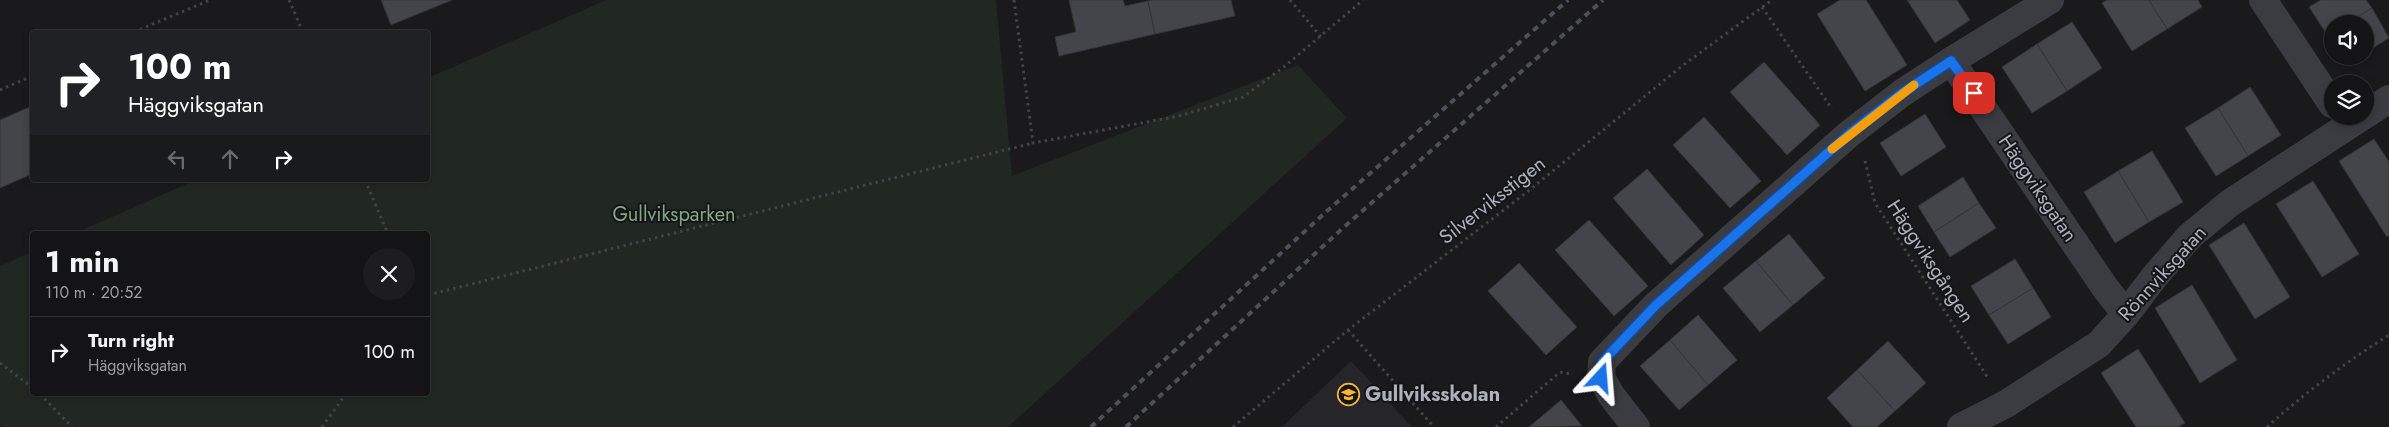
<!DOCTYPE html>
<html lang="en">
<head>
<meta charset="utf-8">
<style>
  :root { --surface:#141416; --page:#1d1d1f; --text:#f1f3f6; --muted:#9d9ea1; --line:#333335 }
  body { margin:0; font-family:Jost,sans-serif; background:var(--page); color:var(--text); height:100vh; display:flex; flex-direction:column; font-size:19px; white-space:nowrap }
  * { box-sizing:border-box; margin:0 }
  p { font-size:16px; color:var(--muted) }
  .icon { flex:none; width:28px; height:28px; fill:none; stroke:currentColor; stroke-width:2; stroke-linecap:round; stroke-linejoin:round }
  .map { position:relative; flex:1; overflow:hidden }
  .side { position:absolute; left:30px; top:231px; width:400px; height:165px; display:flex; flex-direction:column; background:var(--surface); border-radius:5px; box-shadow:0 2px 8px #0003,0 0 0 1px var(--line) }
  .side>* { flex:none }
  .hud { position:absolute; left:30px; top:30px; width:400px; height:152px; border-radius:5px; box-shadow:0 2px 8px #0003,0 0 0 1px var(--line); background:#202124; color:#fff; overflow:hidden }
  .buttons { position:absolute; left:2324px; top:15px; display:grid; gap:10px }
  .buttons a { display:grid; place-items:center; width:50px; height:50px; border-radius:50%; background:var(--surface); box-shadow:0 2px 8px #0003,0 0 0 1px var(--line); font-size:25px }
  .pin { position:absolute; display:grid; place-items:center; width:42px; height:42px; color:#fff; margin:-21px; border-radius:10px; box-shadow:0 2px 8px #0006 }
  .me { position:absolute; width:55px; margin:-28px; rotate:19deg; stroke-linejoin:round; filter:drop-shadow(0 0 4px #0008) }
  .turn { display:flex; align-items:center; gap:18px; height:105px; padding:0 15px; font-size:22px }
  .turn .icon { width:65px; height:65px; stroke-width:2.5 }
  .turn b { display:block; font-size:35px; line-height:42px }
  .lanes { display:flex; align-items:center; height:48px; padding:0 15px; background:#0003; justify-content:center; gap:25px; direction:ltr }
  .lanes .off { opacity:.35 }
  .round { display:grid; place-items:center; flex:none; width:52px; height:52px; border-radius:26px; background:var(--page) }
  .summary { display:flex; align-items:center; justify-content:space-between; height:85px; padding:0 15px }
  h1 { font-size:30px; font-weight:700; line-height:38px }
  ul { padding:0; list-style:none }
  li { display:flex; align-items:center; gap:15px; height:70px; padding:0 15px; border-top:1px solid var(--line) }
  li div { flex:1 }
  li b { display:block; font-size:19px }
  li em { font-style:normal }
  .map>svg:first-child { display:block }
  .built { fill:#26262a }
  .green { fill:#202821 }
  .building { fill:#44454a; stroke:#343439 }
  .lines { fill:none; stroke-linecap:round; stroke-linejoin:round }
  .path { stroke:#414349; stroke-width:3; stroke-dasharray:2.5 4; stroke-linecap:butt }
  .street { stroke:#3b3c42; stroke-width:28 }
  .rail { stroke:#4e5057; stroke-width:4; stroke-dasharray:6 5; stroke-linecap:butt }
  .route-casing { stroke:#114b97; stroke-width:12 }
  .route { stroke:#1a73e8; stroke-width:9 }
  .slow { stroke:#f59e0b; stroke-width:9 }
  .labels { text-anchor:middle; stroke-width:4; stroke-linejoin:round; paint-order:stroke }
  .street-label { font-size:20px; fill:#acb1bd; stroke:#151518 }
  .park-label { font-size:20px; fill:#83a885; stroke:#151518 }
  .poi-label { font-size:20px; font-weight:bold; fill:#acb1bd; stroke:#151518; text-anchor:start }
</style>
</head>
<body>
<div class="map">
<svg width="2389" height="427" viewBox="0 0 2389 427">
  <rect width="100%" height="100%" fill="#1a1a1d"/>
  <polygon class="built" points="1351,361 1412,427 1282,427"/>
  <polygon class="green" points="606,0 996,0 1012,176 1298,65 1347,118 1008,427 2,427 0,425 0,266 32,252 32,394 428,394 428,234 73,234 196,180 428,180 428,78"/>
  <g class="building">
    <polygon points="381,0 452,0 391,25"/>
    <polygon points="1069,0 1123,0 1125,6 1148,1 1155,34 1059,56 1055,37 1076,32"/>
    <polygon points="1152,0 1231,0 1235,16 1155,34 1148,1"/>
    <polygon points="1840,0 1866,0 1907,65 1865,91 1817,14"/>
    <polygon points="1907,0 1957,0 1970,20 1935,43"/>
    <polygon points="2107,0 2149,0 2167,29 2132,51 2102,3"/>
    <polygon points="2149,0 2198,0 2202,7 2167,29"/>
    <polygon points="2321,0 2366,0 2372,8 2347,24 2332,24 2332,33 2328,36 2309,7"/>
    <polygon points="2372,8 2389,38 2365,53 2365,24 2347,24"/>
    <polygon points="2072,22 2102,68 2067,91 2037,44"/>
    <polygon points="2037,44 2067,91 2032,113 2002,67"/>
    <polygon points="2341,56 2361,56 2346,65"/>
    <polygon points="1764,62 1820,125 1787,155 1730,92"/>
    <polygon points="2250,87 2281,135 2248,156 2218,108"/>
    <polygon points="32,106 32,174 0,188 0,120"/>
    <polygon points="2218,108 2248,156 2216,176 2185,128"/>
    <polygon points="1925,114 1946,147 1901,176 1880,143"/>
    <polygon points="1704,117 1761,181 1730,208 1673,145"/>
    <polygon points="2374,139 2389,162 2389,235 2387,237 2339,161"/>
    <polygon points="2152,151 2183,202 2149,222 2118,171"/>
    <polygon points="1647,169 1704,235 1671,265 1613,198"/>
    <polygon points="2118,171 2149,222 2115,243 2084,192"/>
    <polygon points="1963,177 1979,203 1934,232 1918,206"/>
    <polygon points="2313,181 2359,254 2322,277 2276,204"/>
    <polygon points="1979,203 1996,228 1950,257 1934,232"/>
    <polygon points="1589,220 1648,286 1614,316 1555,250"/>
    <polygon points="2244,223 2290,297 2255,319 2209,245"/>
    <polygon points="1789,234 1825,278 1793,305 1756,261"/>
    <polygon points="2015,259 2033,288 1989,315 1971,286"/>
    <polygon points="1756,261 1793,305 1760,332 1723,288"/>
    <polygon points="1519,263 1577,327 1546,355 1488,291"/>
    <polygon points="2192,285 2237,360 2200,383 2155,308"/>
    <polygon points="2033,288 2051,317 2008,344 1989,315"/>
    <polygon points="1698,315 1737,360 1708,385 1670,340"/>
    <polygon points="1670,340 1708,385 1679,410 1640,366"/>
    <polygon points="1888,341 1926,383 1895,411 1857,370"/>
    <polygon points="2138,349 2185,423 2178,427 2136,427 2101,373"/>
    <polygon points="1857,370 1895,411 1877,427 1853,427 1827,398"/>
    <polygon points="1561,400 1582,426 1529,427"/>
  </g>
  <g class="lines">
    <g class="path">
      <polyline points="289,0 303,32"/>
      <polyline points="1014,0 1033,143 1179,116 1243,97 1285,66 1363,0"/>
      <polyline points="1290,0 1321,37"/>
      <polyline points="1762,7 1832,109"/>
      <polyline points="134,32 210,0"/>
      <polyline points="0,90 32,76"/>
      <polyline points="1865,161 1875,203 1988,378"/>
      <polyline points="365,180 388,234"/>
      <polyline points="428,295 1033,143"/>
      <polyline points="1348,330 1434,427"/>
      <polyline points="0,363 32,387"/>
      <polyline points="40,394 72,427"/>
      <polyline points="322,427 346,394"/>
      <polyline points="1233,427 1348,330 1527,192 1682,66 1772,0"/>
      <polyline points="1496,427 1560,372 1570,374"/>
      <path d="M2267,427c38,-34 79,-65 122,-92"/>
    </g>
    <g class="street">
      <polyline points="2263,0 2332,104"/>
      <polyline points="1951,61 2106,289 2126,314"/>
      <polyline points="2365,115 2389,99"/>
      <polyline points="1636,427 1611,395 1601,377 1602,362 1656,305 1849,134 1902,93 1951,61 2050,0"/>
      <polyline points="1961,427 2006,404 2099,344 2126,314 2155,276 2190,236 2230,203 2363,116"/>
    </g>
    <g class="rail">
      <polyline points="1091,427 1327,211 1568,0"/>
      <polyline points="1126,427 1343,228 1603,0"/>
    </g>
  </g>
  <g class="lines">
    <defs>
      <polyline id="route" points="1601,378 1602,362 1656,305 1849,134 1902,93 1951,61 1974,93"/>
    </defs>
    <use href="#route" class="route-casing"/>
    <use href="#route" class="route"/>
    <polyline class="slow" points="1832,149 1914,85"/>
  </g>
  <defs>
    <symbol id="school-ring" viewBox="-11 -11 22 22"><circle r="9.5" fill="#151518" stroke="#fab735" stroke-width="1.5"/><path d="M0-5L7-2L0 1L-7-2ZM-4 1L0 2.5L4 1V4Q0 6-4 4Z" fill="#fab735"/></symbol>
  </defs>
  <g fill-rule="evenodd">
    <use href="#school-ring" x="1336" y="382" width="25" height="25"/>
  </g>
  <g class="labels">
    <g class="street-label">
      <text transform="translate(2038 188) rotate(56)" y="7">Häggviksgatan</text>
      <text transform="translate(1492 200) rotate(-38)" y="7">Silverviksstigen</text>
      <text transform="translate(1931 261) rotate(57)" y="7">Häggviksgången</text>
      <text transform="translate(2162 273) rotate(-48)" y="7">Rönnviksgatan</text>
    </g>
    <g class="park-label">
      <text x="674" y="221">Gullviksparken</text>
    </g>
    <g class="poi-label">
      <text x="1365" y="401">Gullviksskolan</text>
    </g>
  </g>
</svg>
<div class="buttons">
<a><svg class="icon" aria-label="sound" viewBox="0 0 24 24"><path d="M4 9h4l5-4v14l-5-4H4zM17 9q2 3 0 6"/></svg></a>
<a><svg class="icon" aria-label="layers" viewBox="0 0 24 24"><path d="M12 4l9 5-9 5-9-5zM3 14l9 5 9-5"/></svg></a>
</div>
<div class="pin" style="left:1974px;top:93px;background:#d93025"><svg class="icon" aria-label="arrive" viewBox="0 0 24 24"><path d="M6 21V4h12l-3 4 3 4H6"/></svg></div>
<svg class="me" style="left:1601px;top:378px" viewBox="-20 -20 40 40"><path d="M0-17L14 15 0 8-14 15z" fill="#1a73e8" stroke="#fff" stroke-width="4"/></svg>
<div class="hud">
<div class="turn"><svg class="icon" aria-label="right" viewBox="0 0 24 24"><path d="M7 20v-9h11M14 6l5 5-5 5"/></svg><div><b>100 m</b>Häggviksgatan</div></div>
<div class="lanes"><svg class="icon off" aria-label="left" viewBox="0 0 24 24"><path d="M17 20v-9H6M10 6l-5 5 5 5"/></svg><svg class="icon off" aria-label="ahead" viewBox="0 0 24 24"><path d="M12 20V5M6 11l6-6 6 6"/></svg><svg class="icon" aria-label="right" viewBox="0 0 24 24"><path d="M7 20v-9h11M14 6l5 5-5 5"/></svg></div>
</div>
<section class="side">
<div class="summary"><div><h1>1 min</h1><p>110 m · 20:52</p></div><a class="round"><svg class="icon" aria-label="close" viewBox="0 0 24 24"><path d="M6 6l12 12M18 6L6 18"/></svg></a></div>
<ul>
<li><svg class="icon" aria-label="right" viewBox="0 0 24 24"><path d="M7 20v-9h11M14 6l5 5-5 5"/></svg><div><b>Turn right</b><p>Häggviksgatan</p></div><em>100 m</em></li>
</ul>
</section>
</div>
</body>
</html>
